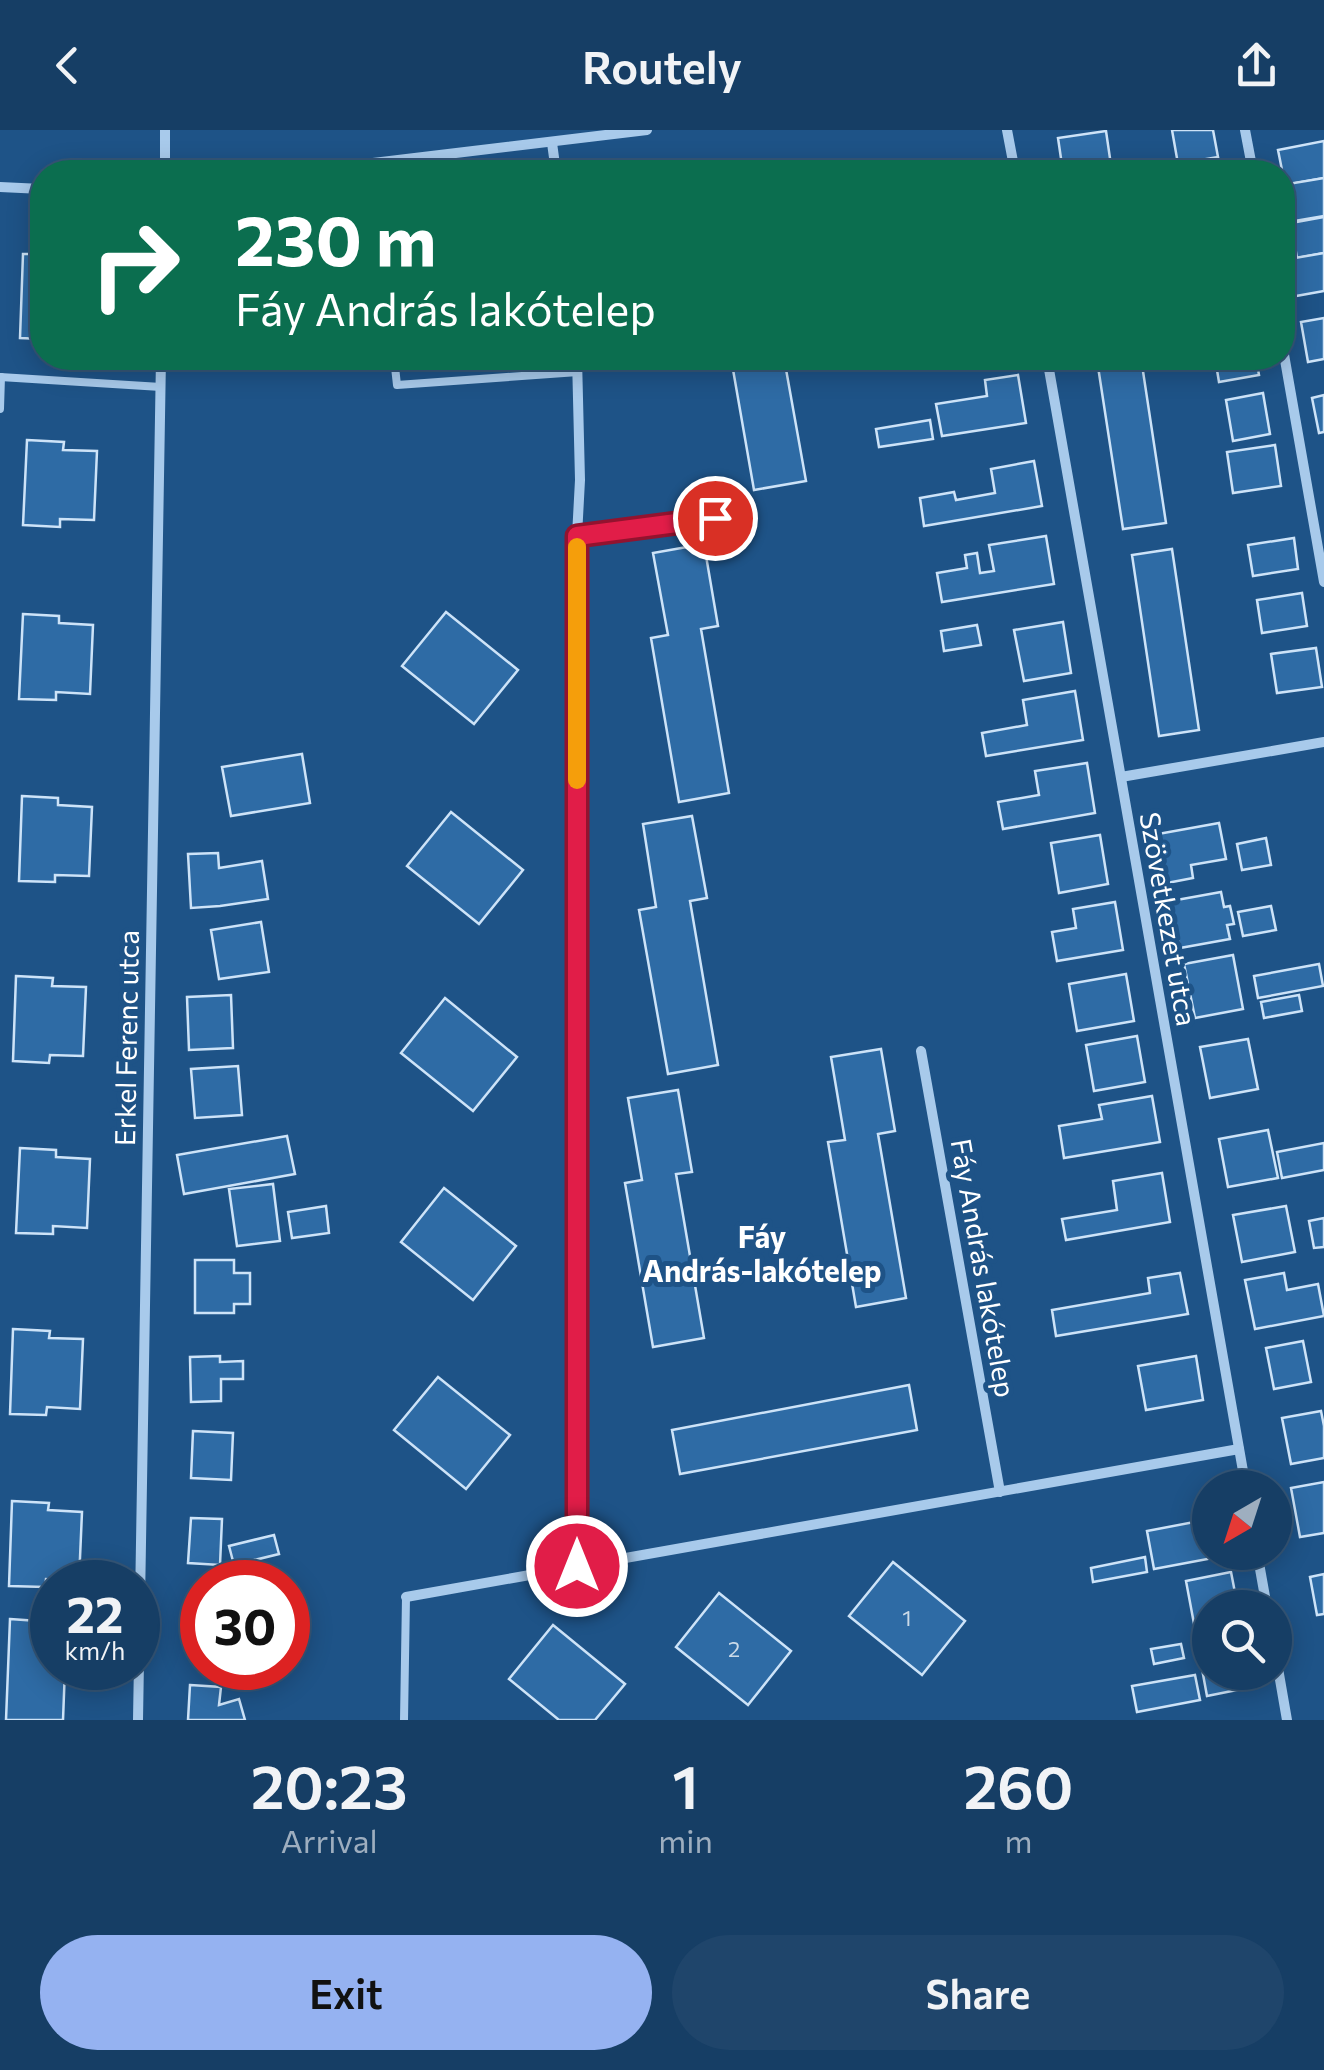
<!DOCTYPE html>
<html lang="en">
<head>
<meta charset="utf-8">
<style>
  :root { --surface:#163e65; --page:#1f456b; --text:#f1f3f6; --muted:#9eaebf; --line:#355779; --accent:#95b2f1 }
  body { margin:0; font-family:Commissioner,sans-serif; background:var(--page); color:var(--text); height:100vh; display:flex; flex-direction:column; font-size:38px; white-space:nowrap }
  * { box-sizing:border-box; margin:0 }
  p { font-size:32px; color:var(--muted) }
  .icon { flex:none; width:55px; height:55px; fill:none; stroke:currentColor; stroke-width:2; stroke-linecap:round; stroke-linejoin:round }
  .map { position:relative; height:1590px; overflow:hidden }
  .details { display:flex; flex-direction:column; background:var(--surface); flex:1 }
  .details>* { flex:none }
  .banner { position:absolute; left:30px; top:30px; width:1265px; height:210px; border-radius:40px; box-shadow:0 5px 25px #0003,0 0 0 2px var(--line); background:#0b6e4f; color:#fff; overflow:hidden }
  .needle { width:65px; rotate:219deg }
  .buttons { position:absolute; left:1192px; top:1340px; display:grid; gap:20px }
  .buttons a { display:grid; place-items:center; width:100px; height:100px; border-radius:50%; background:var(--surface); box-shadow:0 5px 25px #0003,0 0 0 2px var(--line); font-size:50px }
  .speed { position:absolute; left:30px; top:1430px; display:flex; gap:20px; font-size:50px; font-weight:700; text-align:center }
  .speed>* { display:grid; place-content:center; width:130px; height:130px; border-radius:50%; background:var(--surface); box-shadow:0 5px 25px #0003,0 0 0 2px var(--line); line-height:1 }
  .speed small { font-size:25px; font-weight:400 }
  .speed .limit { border:15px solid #d22; background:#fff; color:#111 }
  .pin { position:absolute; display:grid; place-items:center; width:85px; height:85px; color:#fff; margin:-42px; border:5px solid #fff; border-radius:50%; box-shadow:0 2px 10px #0007 }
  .me { position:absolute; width:110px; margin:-55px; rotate:0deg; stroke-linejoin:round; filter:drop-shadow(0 0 8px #0008) }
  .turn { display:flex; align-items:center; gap:35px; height:210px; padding:0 40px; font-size:45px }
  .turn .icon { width:130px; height:130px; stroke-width:2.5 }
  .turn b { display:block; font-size:70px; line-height:85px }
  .eta { display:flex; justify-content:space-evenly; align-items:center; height:170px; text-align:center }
  .eta b { font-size:60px; font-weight:600; line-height:70px }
  .primary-button { display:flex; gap:20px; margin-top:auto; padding:20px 40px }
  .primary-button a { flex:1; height:115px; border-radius:60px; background:var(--accent); color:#111; font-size:40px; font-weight:600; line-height:115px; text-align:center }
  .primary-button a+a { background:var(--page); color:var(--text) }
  header { display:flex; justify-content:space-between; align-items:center; height:130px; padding:0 40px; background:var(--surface); font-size:45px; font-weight:600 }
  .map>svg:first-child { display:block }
  .building { fill:#2e6ba5; stroke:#cde3f8; stroke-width:2.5 }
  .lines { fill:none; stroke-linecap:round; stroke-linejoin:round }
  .service { stroke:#a8caeb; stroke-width:8 }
  .minor { stroke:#a8caeb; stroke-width:10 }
  .route-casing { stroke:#92132f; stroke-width:25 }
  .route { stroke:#e11d48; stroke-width:18 }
  .slow { stroke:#f59e0b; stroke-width:18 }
  .labels { text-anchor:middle; stroke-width:10; stroke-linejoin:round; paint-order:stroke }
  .number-label { font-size:22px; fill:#cbdae8 }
  .street-label { font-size:28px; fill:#fff; stroke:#1e5387 }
  .neighbourhood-label { font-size:30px; font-weight:bold; fill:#fff; stroke:#1e5387 }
</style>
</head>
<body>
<header><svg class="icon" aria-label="back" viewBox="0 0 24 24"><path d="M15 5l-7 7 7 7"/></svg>Routely<svg class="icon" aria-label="share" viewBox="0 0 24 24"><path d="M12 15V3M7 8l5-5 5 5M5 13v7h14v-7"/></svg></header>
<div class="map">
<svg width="1324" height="1590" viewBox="0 0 1324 1590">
  <rect width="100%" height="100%" fill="#1e5387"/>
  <g class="building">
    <polygon points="1172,0 1213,0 1218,27 1178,34"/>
    <polygon points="1106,1 1112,42 1063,42 1058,8"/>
    <polygon points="1324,11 1324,48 1285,55 1278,20"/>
    <polygon points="1324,48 1324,86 1283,93 1282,55"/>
    <polygon points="1324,87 1324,123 1297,128 1291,93"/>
    <polygon points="1324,123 1324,161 1296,166 1289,129"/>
    <polygon points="23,124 42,124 42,209 20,208"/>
    <polygon points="1324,188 1324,229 1308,232 1301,192"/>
    <polygon points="413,228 498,228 415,238"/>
    <polygon points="731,228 784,228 806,351 754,360"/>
    <polygon points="1116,228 1141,228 1166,393 1123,399 1097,230"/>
    <polygon points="1215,228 1256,228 1259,245 1219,252"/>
    <polygon points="1018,245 1026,293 942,306 936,274 987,266 985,250"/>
    <polygon points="1263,263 1270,304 1233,311 1226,270"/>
    <polygon points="1324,265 1324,302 1319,303 1312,268"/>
    <polygon points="930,290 933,309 879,317 876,299"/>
    <polygon points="27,310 64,312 63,320 97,321 94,390 60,389 60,397 23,395"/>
    <polygon points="1275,315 1281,356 1233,363 1227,322"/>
    <polygon points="1034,331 1042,376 924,396 920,368 954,362 956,370 995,363 991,339"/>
    <polygon points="1046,406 1054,454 942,472 937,443 967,438 965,425 977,423 980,443 994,441 989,415"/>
    <polygon points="1294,408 1298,439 1253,446 1248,415"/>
    <polygon points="704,414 718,496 701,499 729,663 679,672 651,508 668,505 653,423"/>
    <polygon points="1172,419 1199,600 1159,606 1132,425"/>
    <polygon points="1302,463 1307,496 1262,503 1257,470"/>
    <polygon points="446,482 518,540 474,594 402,536"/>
    <polygon points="23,484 59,486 59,493 93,495 90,564 56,562 56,570 19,569"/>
    <polygon points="1063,492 1071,543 1024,551 1014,500"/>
    <polygon points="977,495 981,515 944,521 941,501"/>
    <polygon points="1316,518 1322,557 1277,563 1271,524"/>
    <polygon points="1075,561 1083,610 986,626 982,603 1027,595 1023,570"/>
    <polygon points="302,624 310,673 231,686 222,637"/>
    <polygon points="1087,633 1095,683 1003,699 998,672 1039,665 1035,641"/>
    <polygon points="22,666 58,668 58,675 92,677 89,746 55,745 55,752 19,751"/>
    <polygon points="451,682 523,740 479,794 407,736"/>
    <polygon points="692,686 707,768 690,771 718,935 668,944 639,780 656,777 643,694"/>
    <polygon points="1219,693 1226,729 1191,735 1193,748 1167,753 1158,704"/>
    <polygon points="1100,705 1108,754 1059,763 1051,713"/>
    <polygon points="1266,708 1271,735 1242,740 1237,714"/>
    <polygon points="218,723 219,738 262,731 268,769 220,776 191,778 188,724"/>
    <polygon points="1221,762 1224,777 1230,776 1234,794 1227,795 1230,809 1180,818 1171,771"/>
    <polygon points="1115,772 1123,820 1057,831 1052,802 1076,798 1073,779"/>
    <polygon points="1271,776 1276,800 1243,806 1238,782"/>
    <polygon points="261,792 269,842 219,849 211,800"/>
    <polygon points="1233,825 1243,879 1195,888 1184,834"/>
    <polygon points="1319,834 1323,856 1258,868 1254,846"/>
    <polygon points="1126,844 1134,891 1077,901 1069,854"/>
    <polygon points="16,846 53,848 52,856 86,857 83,926 50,925 49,933 13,931"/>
    <polygon points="231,865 233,918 189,920 187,867"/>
    <polygon points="1299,865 1302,881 1264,888 1261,872"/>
    <polygon points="445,868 517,927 473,981 401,923"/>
    <polygon points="1137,906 1145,952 1094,961 1086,915"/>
    <polygon points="1248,909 1258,959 1210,968 1200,917"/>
    <polygon points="881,919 895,1001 878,1004 906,1168 856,1177 828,1012 845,1010 831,927"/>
    <polygon points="238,936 242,985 195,988 191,939"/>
    <polygon points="678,960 692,1042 676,1044 704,1208 653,1217 625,1053 642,1050 628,968"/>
    <polygon points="1152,966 1160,1012 1064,1028 1059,996 1102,989 1099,975"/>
    <polygon points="1268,1000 1278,1048 1228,1057 1219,1009"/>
    <polygon points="287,1006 295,1044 184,1064 177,1025"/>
    <polygon points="1324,1013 1324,1040 1282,1048 1277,1022"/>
    <polygon points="20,1018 56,1020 56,1027 90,1029 87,1098 53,1096 53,1104 16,1103"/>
    <polygon points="1162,1043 1170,1092 1066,1110 1062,1089 1117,1080 1113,1051"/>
    <polygon points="273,1054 280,1111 237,1116 229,1059"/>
    <polygon points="444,1058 516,1116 473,1170 401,1112"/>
    <polygon points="326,1076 329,1103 292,1108 288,1082"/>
    <polygon points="1286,1076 1295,1122 1242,1132 1233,1085"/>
    <polygon points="1324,1088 1324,1117 1314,1118 1309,1091"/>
    <polygon points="195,1130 234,1130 234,1143 250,1143 250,1174 234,1174 234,1183 195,1183"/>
    <polygon points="1180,1143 1188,1184 1056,1206 1052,1180 1150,1163 1148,1148"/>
    <polygon points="1284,1143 1287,1160 1318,1154 1324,1186 1255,1199 1245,1150"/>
    <polygon points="13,1199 50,1201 49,1208 83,1209 80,1279 47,1277 46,1285 10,1284"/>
    <polygon points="1303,1211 1311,1252 1274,1259 1266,1218"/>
    <polygon points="220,1226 220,1232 243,1231 243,1249 221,1249 221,1271 191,1272 190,1227"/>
    <polygon points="1196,1226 1203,1270 1146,1280 1138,1236"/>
    <polygon points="438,1247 510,1305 466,1359 394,1300"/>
    <polygon points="909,1255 917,1300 680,1344 672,1300"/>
    <polygon points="1321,1281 1324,1296 1324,1328 1291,1334 1282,1288"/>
    <polygon points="193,1301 233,1303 231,1350 191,1348"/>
    <polygon points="1324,1352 1324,1403 1300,1407 1291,1358"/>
    <polygon points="12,1371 49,1373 48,1380 82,1382 79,1451 46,1449 45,1457 9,1456"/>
    <polygon points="191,1388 222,1389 220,1435 188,1433"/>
    <polygon points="1210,1389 1210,1422 1229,1422 1229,1425 1154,1439 1147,1401"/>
    <polygon points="274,1405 279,1424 234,1435 229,1416"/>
    <polygon points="1145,1427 1147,1442 1093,1452 1091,1438"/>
    <polygon points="893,1432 965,1491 922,1545 849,1486"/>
    <polygon points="1231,1442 1238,1478 1210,1478 1210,1497 1195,1499 1186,1451"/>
    <polygon points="1324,1444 1324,1484 1317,1485 1310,1447"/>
    <polygon points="719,1463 791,1521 748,1575 676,1517"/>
    <polygon points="202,1480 202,1521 191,1523 184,1483"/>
    <polygon points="10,1489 52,1492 52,1538 65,1538 63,1590 6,1590"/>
    <polygon points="553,1495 625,1554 595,1590 559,1590 509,1549"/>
    <polygon points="1181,1514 1184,1528 1154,1534 1151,1519"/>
    <polygon points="1210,1515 1210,1542 1250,1542 1252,1557 1207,1566 1198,1517"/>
    <polygon points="1195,1545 1200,1570 1137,1582 1132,1556"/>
    <polygon points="190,1555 221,1557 219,1575 239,1569 245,1590 188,1590"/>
  </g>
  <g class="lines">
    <g class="service">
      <polyline points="394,228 397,255 578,242"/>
      <polyline points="0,247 161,257"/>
      <polyline points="0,279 1,247"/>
      <polyline points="404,1590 406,1467"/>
    </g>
    <g class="minor">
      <polyline points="1007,0 1015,42"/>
      <polyline points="1245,0 1253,42"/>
      <polyline points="552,13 556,42"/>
      <polyline points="165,42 165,0"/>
      <polyline points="298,42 647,0"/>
      <polyline points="0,57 42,59"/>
      <polyline points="1282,213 1324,452"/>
      <polyline points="577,228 580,350 577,406 577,1436"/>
      <polyline points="1047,228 1246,1358"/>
      <polyline points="577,406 715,387"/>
      <polyline points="1121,647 1324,612"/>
      <polyline points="921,921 1000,1362"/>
      <polyline points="1257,1422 1267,1478"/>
      <polyline points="406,1467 1239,1319"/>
      <polyline points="1275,1521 1287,1590"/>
      <polyline points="138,1590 161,228"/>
    </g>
  </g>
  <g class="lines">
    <defs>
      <polyline id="route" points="577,1436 577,406 715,388"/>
    </defs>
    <use href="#route" class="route-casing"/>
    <use href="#route" class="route"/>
    <polyline class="slow" points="577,417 577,650"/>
  </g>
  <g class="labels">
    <g class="number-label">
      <text x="907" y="1496">1</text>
      <text x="734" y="1527">2</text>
    </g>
    <g class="street-label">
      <text transform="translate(1168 789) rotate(80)" y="10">Szövetkezet utca</text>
      <text transform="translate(127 908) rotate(-89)" y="10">Erkel Ferenc utca</text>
      <text transform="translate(983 1138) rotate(80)" y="10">Fáy András lakótelep</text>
    </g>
    <g class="neighbourhood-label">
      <text x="762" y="1118">Fáy<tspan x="762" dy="34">András-lakótelep</tspan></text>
    </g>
  </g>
</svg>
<div class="buttons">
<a><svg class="needle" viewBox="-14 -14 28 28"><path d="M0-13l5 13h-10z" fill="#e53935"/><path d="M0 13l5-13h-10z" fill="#9eaebf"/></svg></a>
<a><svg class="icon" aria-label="search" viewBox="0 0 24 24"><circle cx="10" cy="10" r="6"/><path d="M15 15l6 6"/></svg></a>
</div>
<div class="speed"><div>22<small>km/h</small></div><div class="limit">30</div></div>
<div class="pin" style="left:715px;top:388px;background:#d93025"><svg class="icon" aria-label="arrive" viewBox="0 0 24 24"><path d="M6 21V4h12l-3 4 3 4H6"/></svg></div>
<svg class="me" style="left:577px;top:1436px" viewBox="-20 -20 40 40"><circle r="17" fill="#e11d48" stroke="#fff" stroke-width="3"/><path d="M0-11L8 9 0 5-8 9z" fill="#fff"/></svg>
<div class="banner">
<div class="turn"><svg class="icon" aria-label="right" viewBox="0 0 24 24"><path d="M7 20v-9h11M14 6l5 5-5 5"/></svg><div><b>230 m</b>Fáy András lakótelep</div></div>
</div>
</div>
<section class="details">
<div class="eta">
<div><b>20:23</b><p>Arrival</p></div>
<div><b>1</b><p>min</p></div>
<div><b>260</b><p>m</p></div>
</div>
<div class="primary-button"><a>Exit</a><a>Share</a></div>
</section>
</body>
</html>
